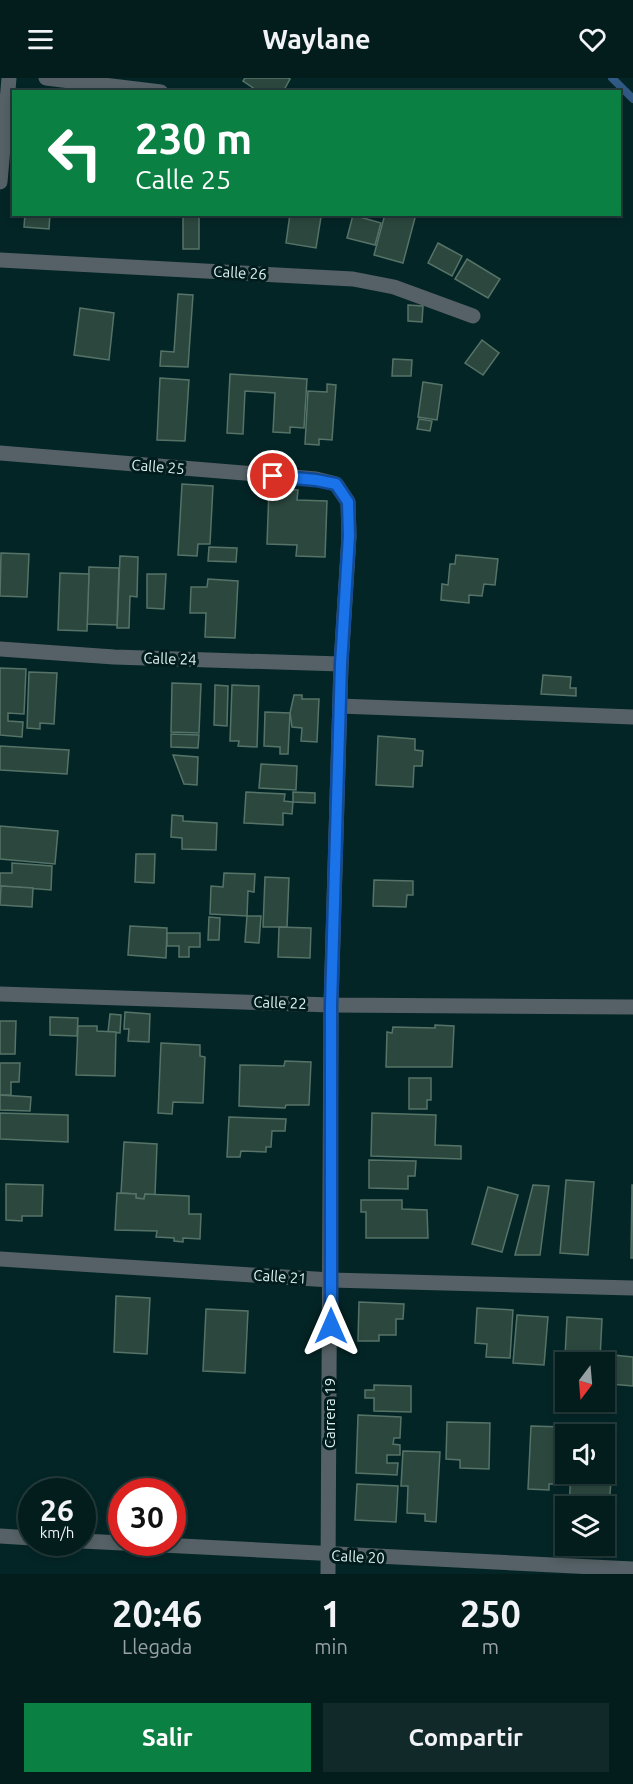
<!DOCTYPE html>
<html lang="es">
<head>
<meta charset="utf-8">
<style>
  :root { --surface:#031c1c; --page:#112929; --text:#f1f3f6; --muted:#97a1a3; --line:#243a3b; --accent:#0b8043 }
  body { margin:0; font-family:Ubuntu,sans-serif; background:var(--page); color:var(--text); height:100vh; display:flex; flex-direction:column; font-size:22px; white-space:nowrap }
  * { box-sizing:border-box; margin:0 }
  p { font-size:20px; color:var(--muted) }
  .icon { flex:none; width:33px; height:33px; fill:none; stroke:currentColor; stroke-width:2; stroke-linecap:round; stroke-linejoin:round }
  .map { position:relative; height:1496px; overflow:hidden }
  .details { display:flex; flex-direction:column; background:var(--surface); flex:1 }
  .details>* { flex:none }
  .guide { position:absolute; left:12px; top:12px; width:609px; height:126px; border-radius:0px; box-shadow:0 3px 9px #0003,0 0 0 2px var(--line); background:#0b8043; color:#fff; overflow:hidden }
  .needle { width:39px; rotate:196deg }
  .controls { position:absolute; left:555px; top:1274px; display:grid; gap:12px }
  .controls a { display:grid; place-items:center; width:60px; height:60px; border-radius:0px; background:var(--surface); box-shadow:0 3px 9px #0003,0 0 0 2px var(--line); font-size:30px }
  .speed { position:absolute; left:18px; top:1400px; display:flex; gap:12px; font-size:30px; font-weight:700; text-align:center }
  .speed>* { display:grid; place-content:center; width:78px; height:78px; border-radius:50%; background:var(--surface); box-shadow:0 3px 9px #0003,0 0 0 2px var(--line); line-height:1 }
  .speed small { font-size:15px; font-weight:400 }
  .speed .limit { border:9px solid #d22; background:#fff; color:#111 }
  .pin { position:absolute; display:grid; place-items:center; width:51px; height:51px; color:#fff; margin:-26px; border:3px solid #fff; border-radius:50%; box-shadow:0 2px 6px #0007 }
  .me { position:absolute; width:66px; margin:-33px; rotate:0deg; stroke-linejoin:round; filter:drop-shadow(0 0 4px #0008) }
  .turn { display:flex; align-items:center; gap:21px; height:126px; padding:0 24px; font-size:27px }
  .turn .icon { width:78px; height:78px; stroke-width:2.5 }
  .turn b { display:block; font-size:42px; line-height:51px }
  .eta { display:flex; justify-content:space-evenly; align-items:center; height:102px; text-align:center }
  .eta b { font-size:36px; font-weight:700; line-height:42px }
  .action { display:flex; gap:12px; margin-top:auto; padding:12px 24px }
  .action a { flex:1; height:69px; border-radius:0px; background:var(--accent); color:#fff; font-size:24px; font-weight:700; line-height:69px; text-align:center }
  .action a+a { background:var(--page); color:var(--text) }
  header { display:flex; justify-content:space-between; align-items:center; height:78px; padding:0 24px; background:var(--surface); font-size:27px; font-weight:700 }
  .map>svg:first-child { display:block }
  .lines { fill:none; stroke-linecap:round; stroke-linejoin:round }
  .stream { stroke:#305984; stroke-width:8 }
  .building { fill:#2c483e; stroke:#567368; stroke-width:1.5 }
  .street { stroke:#556166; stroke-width:15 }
  .route-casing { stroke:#114b97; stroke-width:15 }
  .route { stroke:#1a73e8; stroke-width:10 }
  .labels { text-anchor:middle; stroke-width:6; stroke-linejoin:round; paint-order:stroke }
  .street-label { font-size:15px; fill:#e0f2f2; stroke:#001c1d }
</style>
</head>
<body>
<header><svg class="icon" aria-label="menu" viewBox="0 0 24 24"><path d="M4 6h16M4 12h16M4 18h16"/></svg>Waylane<svg class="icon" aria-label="heart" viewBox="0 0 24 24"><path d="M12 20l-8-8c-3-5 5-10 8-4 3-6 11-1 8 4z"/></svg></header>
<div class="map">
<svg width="633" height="1496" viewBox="0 0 633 1496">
  <rect width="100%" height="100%" fill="#042526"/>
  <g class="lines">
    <polyline class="stream" points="612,0 633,21"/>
  </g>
  <g class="building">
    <polygon points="245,0 288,0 290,1 283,14 259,14 243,3"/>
    <polygon points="25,136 50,136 49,151 24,149"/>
    <rect x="183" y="136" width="16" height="35"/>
    <polygon points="290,136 321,139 316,170 286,165"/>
    <polygon points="385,136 416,136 403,185 374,177"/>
    <polygon points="353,137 381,145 375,167 347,160"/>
    <polygon points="438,165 462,178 452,198 428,185"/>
    <polygon points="467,181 500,201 488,220 455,201"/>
    <polygon points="178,216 193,217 188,289 160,288 161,273 174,274"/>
    <polygon points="408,227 423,228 422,244 408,243"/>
    <polygon points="80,230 114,235 109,282 74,277"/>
    <polygon points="482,262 499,275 483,297 465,285"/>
    <polygon points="393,281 412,282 411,298 392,298"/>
    <polygon points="230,296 307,301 304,350 290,349 290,355 273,354 275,315 245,313 243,356 227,355"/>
    <polygon points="160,300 189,302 185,363 157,362"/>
    <polygon points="423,304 442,307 437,342 418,339"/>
    <polygon points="327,306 336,307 332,362 319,361 319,367 305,366 308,313 327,314"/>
    <polygon points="419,341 432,343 430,353 417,351"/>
    <polygon points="182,406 213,408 210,466 198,466 197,478 178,477"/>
    <polygon points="269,411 298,412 297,422 327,423 325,479 296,478 297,467 267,466"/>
    <polygon points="209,469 237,470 236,484 208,483"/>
    <polygon points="1,475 29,476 27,519 0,518"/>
    <polygon points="456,477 498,481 495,507 484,506 482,518 469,517 469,525 441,522 442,506 448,507 450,486 455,486"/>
    <polygon points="120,478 138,479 137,519 130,518 129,550 117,550"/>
    <polygon points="89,489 119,490 117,547 87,546"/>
    <polygon points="60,495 89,496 87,553 58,552"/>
    <polygon points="147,496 166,496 164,531 147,530"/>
    <polygon points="208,501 238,503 235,560 205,559 206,535 190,535 191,509 207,509"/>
    <polygon points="0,590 26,591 24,636 8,635 8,643 23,644 22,659 0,657"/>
    <polygon points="29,594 57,595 54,646 40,645 40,651 27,650"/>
    <polygon points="543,597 571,599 570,610 576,610 576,618 541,616"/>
    <polygon points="172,605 201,606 199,655 171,654"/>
    <polygon points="215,607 228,608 227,648 214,647"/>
    <polygon points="232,607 259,608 257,669 238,668 239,663 230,663"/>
    <polygon points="294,617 302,617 302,621 319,621 317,664 301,663 302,650 292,649 290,635"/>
    <polygon points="265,634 290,635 288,676 280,676 280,669 264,668"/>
    <polygon points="171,656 199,657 198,670 171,669"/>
    <polygon points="378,658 415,661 415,672 423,673 422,688 414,688 413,709 376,707"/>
    <polygon points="0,668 69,672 67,696 0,692"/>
    <polygon points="173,677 198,679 197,707 184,706"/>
    <polygon points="261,686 297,688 296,712 259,710"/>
    <polygon points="246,714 285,716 284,723 293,724 292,736 283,735 283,747 244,745"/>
    <polygon points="293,714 315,715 315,725 293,724"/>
    <polygon points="172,737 183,738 183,743 217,745 216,772 182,771 182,760 171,759"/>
    <polygon points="0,748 58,753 55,786 0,781"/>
    <polygon points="136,776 155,776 154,805 135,804"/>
    <polygon points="12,785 52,788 51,812 0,808 0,795 12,795"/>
    <polygon points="224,795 255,796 254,814 248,813 247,838 210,836 211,808 223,809"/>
    <polygon points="265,799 289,800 287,849 263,849"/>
    <polygon points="374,802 413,803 413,817 407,817 406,829 373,828"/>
    <polygon points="1,808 33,810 32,829 0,827"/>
    <polygon points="247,838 261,838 259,865 245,864"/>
    <polygon points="209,839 220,840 219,862 208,862"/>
    <polygon points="130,848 167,850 166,880 128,877"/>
    <polygon points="279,849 311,850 310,880 278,879"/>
    <polygon points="167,855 200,855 200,869 189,869 189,879 179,879 179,868 167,868"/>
    <polygon points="125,934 150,936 149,964 128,963 129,951 124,951"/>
    <polygon points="110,936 121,937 120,955 108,954"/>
    <polygon points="50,939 78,940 77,958 50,957"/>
    <polygon points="0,943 16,943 15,976 0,976"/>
    <polygon points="435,947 454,948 452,989 386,989 387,954 392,955 393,949 435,950"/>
    <polygon points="78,948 97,948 97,953 116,954 115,998 76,997"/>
    <polygon points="161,965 200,967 200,978 205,979 203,1025 173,1024 172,1036 158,1035"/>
    <polygon points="285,983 311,984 309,1027 286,1027 285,1030 239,1028 240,987 284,988"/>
    <polygon points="0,985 20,985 19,1004 11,1004 11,1017 0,1017"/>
    <polygon points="409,1000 431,1000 431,1022 427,1022 427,1031 409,1031"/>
    <polygon points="0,1017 31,1019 30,1033 0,1032"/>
    <polygon points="0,1035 68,1037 68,1064 0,1061"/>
    <polygon points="372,1035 436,1037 435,1067 461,1068 461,1081 371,1078"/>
    <polygon points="229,1039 286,1041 285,1053 272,1053 271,1069 266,1069 266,1074 241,1073 240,1079 227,1079"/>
    <polygon points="124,1064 157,1066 155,1117 145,1116 144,1121 136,1120 136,1116 121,1115"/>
    <polygon points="369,1082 416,1083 415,1098 408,1098 408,1111 369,1110"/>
    <polygon points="566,1102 594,1104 588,1177 560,1175"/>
    <polygon points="6,1106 43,1107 42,1138 22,1138 22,1143 6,1142"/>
    <polygon points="533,1107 549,1108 540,1177 515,1177"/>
    <polygon points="632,1107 633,1107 633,1180 631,1180"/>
    <polygon points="488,1109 518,1117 502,1174 472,1166"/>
    <polygon points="117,1115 136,1116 136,1120 144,1121 145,1116 189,1118 189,1136 201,1136 200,1161 183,1160 183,1164 174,1163 174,1160 156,1159 157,1153 115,1152"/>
    <polygon points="361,1122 402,1122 402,1131 427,1132 428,1160 366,1160 366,1134 361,1134"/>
    <polygon points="116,1218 150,1220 147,1276 114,1274"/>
    <polygon points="359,1224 404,1226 403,1241 396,1241 396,1257 379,1257 379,1263 358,1263"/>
    <polygon points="477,1230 513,1232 510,1280 486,1279 487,1266 475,1265"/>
    <polygon points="206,1231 248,1233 245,1295 203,1293"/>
    <polygon points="517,1237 548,1239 544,1287 513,1285"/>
    <polygon points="567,1239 602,1241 600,1281 565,1279"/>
    <polygon points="613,1277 633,1279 633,1308 611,1306"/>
    <polygon points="374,1307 411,1308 411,1334 374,1333 374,1320 365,1320 365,1312 374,1312"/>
    <polygon points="358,1337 401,1339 400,1360 394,1360 393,1366 400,1367 400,1377 387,1377 387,1385 398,1385 397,1397 356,1395"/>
    <polygon points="447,1344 490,1345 489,1391 460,1390 460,1382 446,1381"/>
    <polygon points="531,1348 564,1349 561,1406 549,1406 549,1412 528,1411"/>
    <polygon points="403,1373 440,1374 436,1444 425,1443 425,1436 407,1435 408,1408 401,1408"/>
    <polygon points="604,1377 613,1378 607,1453 604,1452 604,1428 569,1428 571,1395 604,1395"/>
    <polygon points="357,1406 398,1408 396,1444 355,1442"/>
  </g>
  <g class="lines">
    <g class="street">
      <polyline points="46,0 161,14"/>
      <polyline points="0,104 9,0"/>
      <polyline points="0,182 353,201 394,209 473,238"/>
      <polyline points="0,375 316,401 336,406 348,424 349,458 341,586 331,927 328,1496"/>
      <polyline points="0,571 114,579 341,586"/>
      <polyline points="340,628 633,639"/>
      <polyline points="0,916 331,927 633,929"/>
      <polyline points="0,1181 331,1202 633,1210"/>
      <polyline points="0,1458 32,1460"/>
      <polyline points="82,1463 633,1491"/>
    </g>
  </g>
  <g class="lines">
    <defs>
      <polyline id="route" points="273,398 316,402 336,406 348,424 349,458 341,586 331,927 331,1248"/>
    </defs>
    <use href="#route" class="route-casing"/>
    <use href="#route" class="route"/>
  </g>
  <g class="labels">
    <g class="street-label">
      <text transform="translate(240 195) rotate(3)" y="5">Calle 26</text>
      <text transform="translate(158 389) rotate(5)" y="5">Calle 25</text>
      <text transform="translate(170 581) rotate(2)" y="5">Calle 24</text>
      <text transform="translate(280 925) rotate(2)" y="5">Calle 22</text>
      <text transform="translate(280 1199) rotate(4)" y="5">Calle 21</text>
      <text transform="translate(330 1335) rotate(-90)" y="5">Carrera 19</text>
      <text transform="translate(358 1479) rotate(3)" y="5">Calle 20</text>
    </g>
  </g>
</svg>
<div class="controls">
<a><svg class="needle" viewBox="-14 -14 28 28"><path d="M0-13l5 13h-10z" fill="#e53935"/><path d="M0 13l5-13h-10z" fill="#97a1a3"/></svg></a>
<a><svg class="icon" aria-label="sound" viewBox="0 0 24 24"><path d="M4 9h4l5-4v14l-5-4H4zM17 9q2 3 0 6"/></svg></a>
<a><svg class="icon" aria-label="layers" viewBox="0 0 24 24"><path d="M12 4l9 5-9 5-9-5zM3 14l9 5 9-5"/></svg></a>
</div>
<div class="speed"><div>26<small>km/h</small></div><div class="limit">30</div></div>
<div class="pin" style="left:273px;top:398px;background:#d93025"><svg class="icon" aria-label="arrive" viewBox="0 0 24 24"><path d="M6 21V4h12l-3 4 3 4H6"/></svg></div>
<svg class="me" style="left:331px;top:1248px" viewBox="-20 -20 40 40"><path d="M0-17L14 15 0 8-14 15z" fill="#1a73e8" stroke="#fff" stroke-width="4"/></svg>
<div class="guide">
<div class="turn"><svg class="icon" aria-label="left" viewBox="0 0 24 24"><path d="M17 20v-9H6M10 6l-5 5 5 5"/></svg><div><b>230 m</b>Calle 25</div></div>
</div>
</div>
<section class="details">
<div class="eta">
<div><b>20:46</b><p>Llegada</p></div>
<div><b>1</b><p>min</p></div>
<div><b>250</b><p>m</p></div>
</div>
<div class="action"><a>Salir</a><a>Compartir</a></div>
</section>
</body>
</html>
